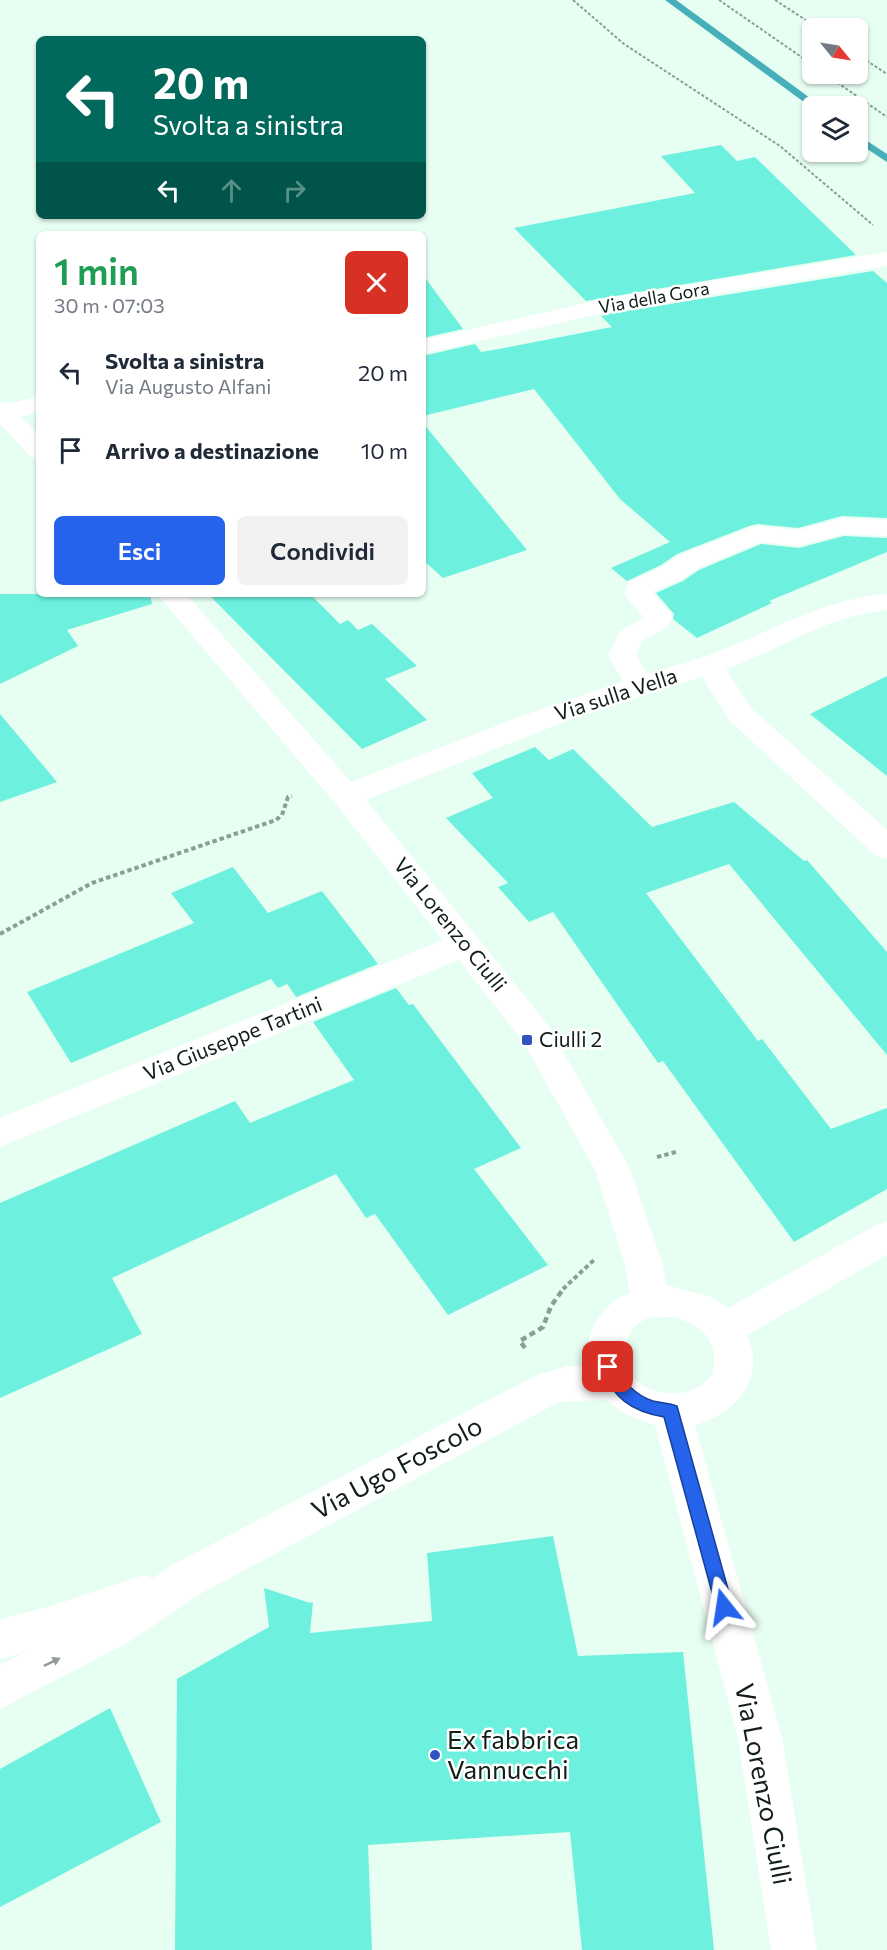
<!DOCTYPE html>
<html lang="it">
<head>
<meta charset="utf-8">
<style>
  :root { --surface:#fff; --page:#f2f2f3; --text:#1f2937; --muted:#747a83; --accent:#2563eb }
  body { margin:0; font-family:Commissioner,sans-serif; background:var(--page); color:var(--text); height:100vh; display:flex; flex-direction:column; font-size:22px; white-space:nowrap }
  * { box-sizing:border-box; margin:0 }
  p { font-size:20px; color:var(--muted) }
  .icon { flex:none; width:33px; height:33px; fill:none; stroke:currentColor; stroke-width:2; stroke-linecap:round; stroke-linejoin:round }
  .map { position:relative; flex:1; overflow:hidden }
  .panel { position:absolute; left:36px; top:231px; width:390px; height:366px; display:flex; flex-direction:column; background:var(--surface); border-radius:9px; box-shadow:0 2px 4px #0004 }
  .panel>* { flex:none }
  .hud { position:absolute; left:36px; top:36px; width:390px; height:183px; border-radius:9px; box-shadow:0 2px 4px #0004; background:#00695c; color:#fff; overflow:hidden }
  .needle { width:39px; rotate:120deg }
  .tools { position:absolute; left:802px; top:18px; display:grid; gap:12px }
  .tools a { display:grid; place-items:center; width:66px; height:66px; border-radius:9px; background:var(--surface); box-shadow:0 2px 4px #0004; font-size:30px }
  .pin { position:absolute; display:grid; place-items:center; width:51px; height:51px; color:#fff; margin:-26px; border-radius:12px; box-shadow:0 3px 9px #0006 }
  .me { position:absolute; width:66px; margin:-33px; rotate:345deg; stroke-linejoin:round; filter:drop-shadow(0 0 4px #0008) }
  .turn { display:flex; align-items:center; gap:21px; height:126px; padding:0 18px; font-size:27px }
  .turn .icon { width:78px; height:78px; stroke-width:2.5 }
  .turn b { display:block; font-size:42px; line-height:51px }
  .lanes { display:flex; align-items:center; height:57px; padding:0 18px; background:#0003; justify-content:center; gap:30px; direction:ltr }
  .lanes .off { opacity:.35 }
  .round { display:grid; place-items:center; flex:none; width:63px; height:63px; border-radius:9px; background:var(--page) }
  .headline { display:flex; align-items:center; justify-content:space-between; height:102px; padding:0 18px }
  h1 { font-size:36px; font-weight:600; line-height:45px; color:#1e9e55 }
  .button { display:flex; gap:12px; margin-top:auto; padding:12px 18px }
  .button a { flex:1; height:69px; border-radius:9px; background:var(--accent); color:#fff; font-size:24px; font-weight:600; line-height:69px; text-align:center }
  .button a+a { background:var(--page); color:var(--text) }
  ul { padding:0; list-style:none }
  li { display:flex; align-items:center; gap:18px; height:78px; padding:0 18px }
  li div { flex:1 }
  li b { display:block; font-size:22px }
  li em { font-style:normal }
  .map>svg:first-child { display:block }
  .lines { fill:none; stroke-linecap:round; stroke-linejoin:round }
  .stream { fill:#46afb9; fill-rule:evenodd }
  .building { fill:#6df1de }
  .path-far2 { stroke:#8b9e94; stroke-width:2; stroke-dasharray:3 2; stroke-linecap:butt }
  .path-far1 { stroke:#8b9e94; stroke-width:4; stroke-dasharray:4.5 3; stroke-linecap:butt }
  .path { stroke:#8b9e94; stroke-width:4.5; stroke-dasharray:6 4; stroke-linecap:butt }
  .minor { fill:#fff; fill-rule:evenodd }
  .oneway { fill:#949a97 }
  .route { fill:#2563eb; stroke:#184099; stroke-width:1.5 }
  .poi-dot { fill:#3054c4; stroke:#fff; stroke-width:2 }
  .labels { text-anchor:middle; stroke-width:5; stroke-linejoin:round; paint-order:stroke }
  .far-street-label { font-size:18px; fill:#111f18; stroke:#fff }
  .street-label { font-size:21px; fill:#111f18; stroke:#fff }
  .poi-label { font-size:21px; fill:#111f18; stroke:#fff; text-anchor:start }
  .near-street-label { font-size:26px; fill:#111f18; stroke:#fff }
  .near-poi-label { font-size:26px; fill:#111f18; stroke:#fff; text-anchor:start }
</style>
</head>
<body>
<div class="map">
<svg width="887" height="1950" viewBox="0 0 887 1950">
  <rect width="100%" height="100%" fill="#e7fef2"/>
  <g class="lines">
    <g class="stream">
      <polygon points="665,0 676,0 821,106 812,108"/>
      <polygon points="858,135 887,154 887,162 858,143"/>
    </g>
  </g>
  <g class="building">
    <polygon points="721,145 737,161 755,157 856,255 586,301 514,228 695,193 661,156"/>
    <polygon points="873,271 887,283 887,518 842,516 798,528 758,524 749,526 677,554 661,565 627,581 611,568 670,542 620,499 534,389 423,416 423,356 475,344 481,352 499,349 612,327 601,316 608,314"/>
    <polygon points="423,275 463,329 423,338"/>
    <polygon points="423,423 527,550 443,578 423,560"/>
    <polygon points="844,536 887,538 887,552 769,601 772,603 697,638 673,619 674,614 656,593 683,581 699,570 761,544 799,548"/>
    <polygon points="0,594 150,594 152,604 67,630 78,646 0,684"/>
    <polygon points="208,594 310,594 340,624 348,620 358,630 372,624 417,666 385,679 427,720 362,749"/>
    <polygon points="887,676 887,776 810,714"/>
    <polygon points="0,714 57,782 0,802"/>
    <polygon points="535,747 549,760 573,749 652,827 734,802 804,861 807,860 887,952 887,1055 729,864 646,893 758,1041 762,1039 831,1129 887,1108 887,1189 794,1242 663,1061 658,1063 553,912 529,922 498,887 508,883 446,818 493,798 472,773"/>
    <polygon points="233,867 268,913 322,891 378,964 296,997 287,984 278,988 271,979 71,1063 27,992 194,923 171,893"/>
    <polygon points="396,988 409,1005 413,1004 521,1148 474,1169 548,1265 448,1315 375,1214 366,1218 336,1174 112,1278 142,1334 0,1398 0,1203 235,1101 250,1123 354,1080 313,1022"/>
    <polygon points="553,1536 578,1656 683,1652 714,1950 582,1950 570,1832 368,1845 372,1950 175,1950 177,1679 269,1627 264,1588 310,1603 313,1602 310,1633 432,1621 427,1553"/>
    <polygon points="110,1708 161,1822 0,1907 0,1769"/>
  </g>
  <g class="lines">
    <g class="path-far2">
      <polyline points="573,0 624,44 780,146 873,225"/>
      <polyline points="719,0 813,65"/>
      <polyline points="775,0 818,28"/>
      <polyline points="858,55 887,74"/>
      <polyline points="825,74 887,117"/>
    </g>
    <g class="path-far1">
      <polyline points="0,934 92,883 276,820 282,815 288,797 292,796"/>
      <polyline points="657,1157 676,1152"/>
      <polyline points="563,1289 595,1259"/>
    </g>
    <polyline class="path" points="525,1348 520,1341 543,1327 551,1306 564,1288"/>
    <g class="minor">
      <polygon points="887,252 887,266 608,312 423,354 423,340 608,298"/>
      <polygon points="39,396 39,411 21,417 39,436 39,459 30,456 0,424 0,402 9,404"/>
      <path d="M843,518l44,2v16l-43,-2 -46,12 -37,-4 -63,26 -16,11 -30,13 20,23c-2,18 -17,16 -29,26 -3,3 -5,10 -7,14l12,19c29,-9 59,-17 87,-29 50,-22 97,-47 152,-51v16c-58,5 -107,40 -161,59l25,39 136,122v29l-11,-3 -145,-134 -29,-45 -131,42 -205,81 182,225 82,144 33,96 3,20 43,11 19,12 146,-82 13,-4v33l-140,80c20,43 -12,80 -52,90l87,313 35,212h-46l-33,-212 -83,-313 -30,-11 -19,-14 -47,2 -359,192 -71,48 -129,67v-44l25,-13 -25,7v-40l54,-14 90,-30 9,3 17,-12 367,-191 31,-9h20c-6,-30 13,-63 42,-73l-5,-28 -30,-95 -71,-127 -65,-83 -459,187v-29l443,-178 -108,-137 -178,-209h29l165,188 168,-65 104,-36 -15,-26 12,-24 24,-13 -20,-24 6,-13 32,-14 16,-11 71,-28 9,-2 40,4zM671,1317c30,6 50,25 41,57 -18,28 -67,25 -84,-4 -10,-18 0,-44 20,-52 6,-2 16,-1 23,-1z"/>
    </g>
  </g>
  <defs><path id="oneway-solid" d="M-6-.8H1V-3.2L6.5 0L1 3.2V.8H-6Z" transform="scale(1.5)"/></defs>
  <use class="oneway" href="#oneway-solid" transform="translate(52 1662) rotate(-26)"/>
  <path class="route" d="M608,1360l5,2c9,18 21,33 40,39 8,2 16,2 24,5l56,201 -3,6 -6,2 -6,-2 -2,-6 -52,-190c-34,-6 -50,-19 -64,-50l2,-5z"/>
  <g class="poi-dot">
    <rect x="521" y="1034" width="12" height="12" rx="3"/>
    <circle cx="435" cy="1755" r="6"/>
  </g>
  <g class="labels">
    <g class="far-street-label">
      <text transform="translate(654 298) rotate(-10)" y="6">Via della Gora</text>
    </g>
    <g class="street-label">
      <text transform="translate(616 695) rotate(-18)" y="7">Via sulla Vella</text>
      <text transform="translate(450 925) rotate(51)" y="7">Via Lorenzo Ciulli</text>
      <text transform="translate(233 1039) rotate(-22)" y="7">Via Giuseppe Tartini</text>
    </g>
    <g class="poi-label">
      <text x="539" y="1047">Ciulli 2</text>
    </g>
    <g class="near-street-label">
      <text transform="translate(397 1468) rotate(-28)" y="9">Via Ugo Foscolo</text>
      <text transform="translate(763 1784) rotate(79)" y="9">Via Lorenzo Ciulli</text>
    </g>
    <g class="near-poi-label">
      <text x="447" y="1749">Ex fabbrica<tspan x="447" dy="30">Vannucchi</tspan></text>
    </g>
  </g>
</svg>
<div class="tools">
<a><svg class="needle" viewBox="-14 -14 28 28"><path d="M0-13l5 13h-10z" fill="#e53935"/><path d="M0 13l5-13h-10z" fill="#747a83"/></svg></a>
<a><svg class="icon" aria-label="layers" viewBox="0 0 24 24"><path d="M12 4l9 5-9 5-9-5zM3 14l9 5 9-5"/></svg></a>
</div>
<div class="pin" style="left:608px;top:1367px;background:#d93025"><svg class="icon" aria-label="arrive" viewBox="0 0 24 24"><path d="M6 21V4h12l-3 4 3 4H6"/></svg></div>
<svg class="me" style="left:724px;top:1607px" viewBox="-20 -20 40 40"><path d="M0-17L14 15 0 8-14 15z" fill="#2563eb" stroke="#fff" stroke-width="4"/></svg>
<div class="hud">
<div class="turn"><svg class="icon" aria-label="left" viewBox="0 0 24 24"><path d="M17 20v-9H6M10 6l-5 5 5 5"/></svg><div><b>20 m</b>Svolta a sinistra</div></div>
<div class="lanes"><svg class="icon" aria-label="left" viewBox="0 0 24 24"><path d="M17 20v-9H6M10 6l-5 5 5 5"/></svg><svg class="icon off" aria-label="ahead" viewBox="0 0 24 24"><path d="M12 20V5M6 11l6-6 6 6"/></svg><svg class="icon off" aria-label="right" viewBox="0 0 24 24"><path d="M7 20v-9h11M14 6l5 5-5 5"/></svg></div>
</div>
<section class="panel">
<div class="headline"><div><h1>1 min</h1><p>30 m · 07:03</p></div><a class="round" style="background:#d93025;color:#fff"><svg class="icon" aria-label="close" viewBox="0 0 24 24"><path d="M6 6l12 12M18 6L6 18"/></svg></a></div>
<ul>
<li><svg class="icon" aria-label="left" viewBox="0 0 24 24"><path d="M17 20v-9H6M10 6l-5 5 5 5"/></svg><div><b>Svolta a sinistra</b><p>Via Augusto Alfani</p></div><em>20 m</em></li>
<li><svg class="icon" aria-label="arrive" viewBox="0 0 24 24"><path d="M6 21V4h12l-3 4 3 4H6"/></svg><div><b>Arrivo a destinazione</b></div><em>10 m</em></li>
</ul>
<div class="button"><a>Esci</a><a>Condividi</a></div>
</section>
</div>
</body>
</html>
